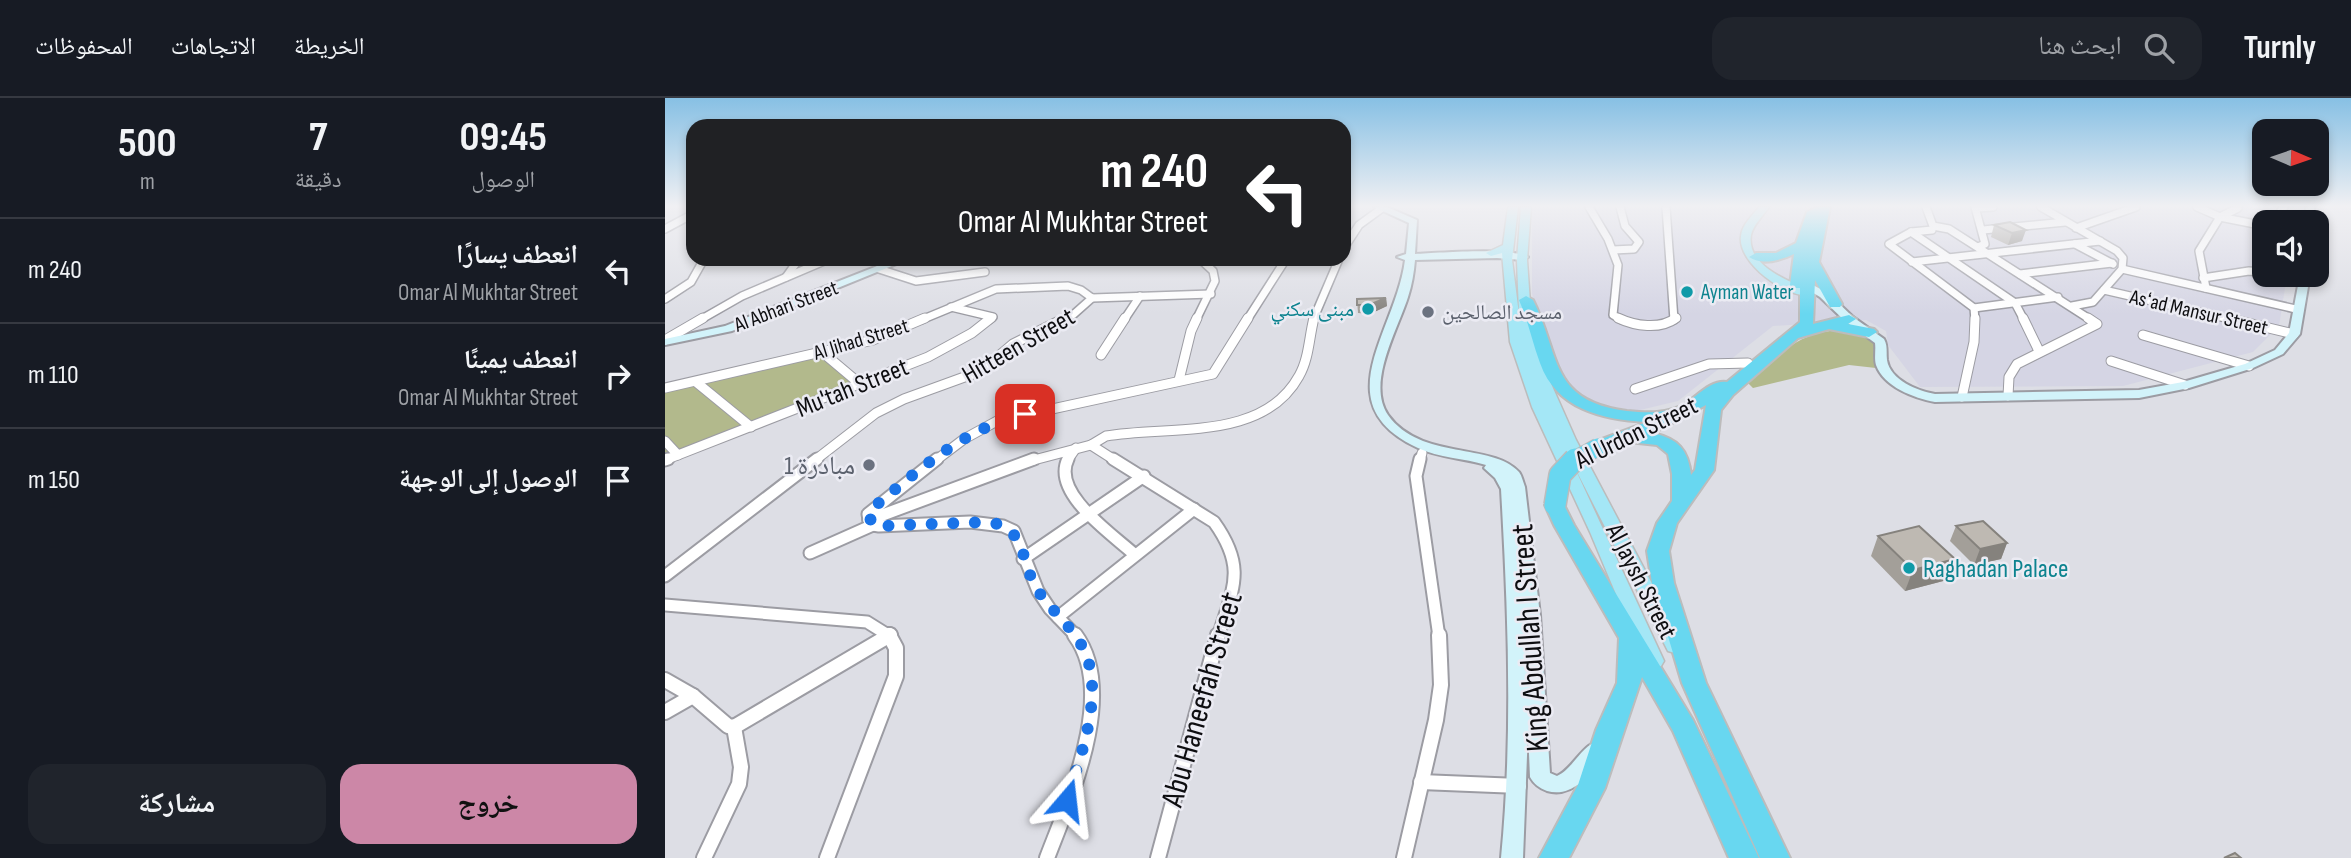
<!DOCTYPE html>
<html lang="ar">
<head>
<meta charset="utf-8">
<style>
  :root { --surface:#171b24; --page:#20242c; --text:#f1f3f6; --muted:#9ea1a6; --line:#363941; --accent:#cc87a7 }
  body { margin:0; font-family:"Sofia Sans Condensed","Noto Naskh Arabic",sans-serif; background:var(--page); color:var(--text); direction:rtl; height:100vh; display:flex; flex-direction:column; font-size:26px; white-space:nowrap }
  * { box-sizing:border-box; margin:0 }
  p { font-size:23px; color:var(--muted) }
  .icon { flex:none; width:38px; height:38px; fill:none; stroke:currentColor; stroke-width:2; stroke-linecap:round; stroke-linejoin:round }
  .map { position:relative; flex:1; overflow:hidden; direction:ltr }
  .drawer { display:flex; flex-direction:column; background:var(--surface); width:665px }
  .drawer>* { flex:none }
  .top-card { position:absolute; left:21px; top:21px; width:665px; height:147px; border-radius:21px; box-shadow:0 4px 10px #0003; direction:rtl; background:#202124; color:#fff; overflow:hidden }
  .needle { width:46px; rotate:92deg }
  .fabs { position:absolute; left:1587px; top:21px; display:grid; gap:14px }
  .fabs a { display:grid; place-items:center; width:77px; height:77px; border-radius:14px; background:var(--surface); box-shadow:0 4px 10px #0003; font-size:35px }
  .pin { position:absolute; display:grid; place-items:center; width:60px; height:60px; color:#fff; margin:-30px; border-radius:14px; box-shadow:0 4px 10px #0006 }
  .me { position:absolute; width:77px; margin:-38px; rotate:17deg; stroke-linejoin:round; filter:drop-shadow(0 0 5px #0008) }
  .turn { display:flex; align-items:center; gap:24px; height:147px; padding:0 28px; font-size:32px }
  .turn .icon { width:91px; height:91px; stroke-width:2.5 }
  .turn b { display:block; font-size:49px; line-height:60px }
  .eta { display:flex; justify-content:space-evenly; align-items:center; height:119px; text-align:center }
  .eta b { font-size:42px; font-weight:700; line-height:49px }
  .action { display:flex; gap:14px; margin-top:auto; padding:14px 28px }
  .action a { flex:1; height:80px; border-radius:21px; background:var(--accent); color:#111; font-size:28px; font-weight:700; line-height:80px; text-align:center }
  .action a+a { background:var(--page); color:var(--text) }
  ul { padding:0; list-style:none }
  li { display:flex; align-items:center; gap:21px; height:105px; padding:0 28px; border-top:2px solid var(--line) }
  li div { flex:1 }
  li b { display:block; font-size:26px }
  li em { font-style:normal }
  header { display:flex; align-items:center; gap:42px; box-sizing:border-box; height:98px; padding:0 35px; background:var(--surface); border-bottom:2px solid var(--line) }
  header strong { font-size:33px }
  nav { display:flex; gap:38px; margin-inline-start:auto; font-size:24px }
  .search { width:490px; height:63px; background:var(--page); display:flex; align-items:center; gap:18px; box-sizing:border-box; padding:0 24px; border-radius:21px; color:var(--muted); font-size:26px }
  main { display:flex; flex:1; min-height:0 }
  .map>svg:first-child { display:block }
  .built { fill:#d5d5e4 }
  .green { fill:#b2b98c }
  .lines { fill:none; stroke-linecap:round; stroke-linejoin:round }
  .street-far3-casing { stroke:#9c9ca3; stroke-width:10 }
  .street-far2-casing { stroke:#9c9ca3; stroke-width:11 }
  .street-far1-casing { stroke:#9c9ca3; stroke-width:15 }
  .street-casing { stroke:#9c9ca3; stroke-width:18 }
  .secondary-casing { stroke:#9c9ca3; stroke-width:4 }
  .primary-casing { stroke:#bcbcbc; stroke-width:3 }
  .highway-casing { stroke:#bcbcbc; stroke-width:4 }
  .street-far3 { stroke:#fff; stroke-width:7 }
  .street-far2 { stroke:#fff; stroke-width:9 }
  .street-far1 { stroke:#fff; stroke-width:11 }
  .street { stroke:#fff; stroke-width:14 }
  .secondary { fill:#d2f3fa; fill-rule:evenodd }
  .primary { fill:#a4e7f6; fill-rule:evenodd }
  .highway { fill:#68d7f0; fill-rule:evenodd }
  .highway-bridge-far1-casing { stroke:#bcbcbc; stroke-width:19; stroke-linecap:butt }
  .highway-bridge-casing { stroke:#bcbcbc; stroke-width:24; stroke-linecap:butt }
  .highway-bridge-far1 { stroke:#68d7f0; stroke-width:17 }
  .highway-bridge { stroke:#68d7f0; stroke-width:21 }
  .wall { fill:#a39f99 }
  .shaded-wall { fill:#85827d }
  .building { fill:#beb9b2; stroke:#85827d; stroke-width:2 }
  .route { stroke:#1a73e8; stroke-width:12; stroke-dasharray:0 21.6 }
  .culture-dot { fill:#0f9aa8; stroke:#ebebf3; stroke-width:2.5 }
  .worship-dot { fill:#6b7280; stroke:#ebebf3; stroke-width:2.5 }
  .labels { text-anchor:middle; stroke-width:5; stroke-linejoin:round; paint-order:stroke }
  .far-culture-label { font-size:21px; fill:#0d838f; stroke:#ebebf3; text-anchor:start }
  .far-street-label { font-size:21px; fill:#0e0e11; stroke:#ebebf3 }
  .far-worship-label { font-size:21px; fill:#5b616d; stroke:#ebebf3; text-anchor:start }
  .street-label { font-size:26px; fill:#0e0e11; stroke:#ebebf3 }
  .worship-label { font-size:26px; fill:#5b616d; stroke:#ebebf3; text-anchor:end }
  .culture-label { font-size:26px; fill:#0d838f; stroke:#ebebf3; text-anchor:start }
  .near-street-label { font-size:32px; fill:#0e0e11; stroke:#ebebf3 }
</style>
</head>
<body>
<header>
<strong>Turnly</strong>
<div class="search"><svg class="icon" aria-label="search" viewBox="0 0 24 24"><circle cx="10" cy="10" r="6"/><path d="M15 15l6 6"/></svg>ابحث هنا</div>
<nav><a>الخريطة</a><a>الاتجاهات</a><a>المحفوظات</a></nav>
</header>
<main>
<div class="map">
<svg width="1686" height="760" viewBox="0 0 1686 760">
  <rect width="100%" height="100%" fill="#dddee5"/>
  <polygon class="built" points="867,109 1632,109 1630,124 1600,124 1600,177 1622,177 1614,228 1588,254 1458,288 1255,289 1223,247 1221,233 1201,222 1108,228 1013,303 971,313 933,306 898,285 873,228 867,195"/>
  <g class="green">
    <path d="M1165,233c17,1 34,1 46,13v24l-27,-3 -96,23 -6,-6c25,-22 48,-47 83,-51z"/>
    <polygon points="155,254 188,286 0,361 0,290"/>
  </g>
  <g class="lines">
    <defs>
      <g id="street-far3">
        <polyline points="924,109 943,141 953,167 948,217 957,222"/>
        <polyline points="1001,109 1009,222"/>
        <polyline points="1261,109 1268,128 1284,131 1426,222"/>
        <polyline points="1310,109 1320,146 1313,149"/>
        <polyline points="1376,109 1452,153 1458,160 1457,171 1428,204 1407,208"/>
        <polyline points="1532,109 1555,119 1600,128"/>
        <polyline points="1311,110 1328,109"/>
        <polyline points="1608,124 1619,109"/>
        <polyline points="1411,130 1471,109"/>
        <polyline points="0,131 28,116"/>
        <polyline points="1267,132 1246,134 1224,146 1309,210 1310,222"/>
        <polyline points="1318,132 1400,124"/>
        <polyline points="1246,134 1350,205 1359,222"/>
        <polyline points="1410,146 1448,166"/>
        <polyline points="679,150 694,127 716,111"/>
        <polyline points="948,152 969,151 974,144 960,128 955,109"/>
        <polyline points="1247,164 1435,143"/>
        <polyline points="214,171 251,183 320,174"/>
        <polyline points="1457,171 1635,212"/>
        <polyline points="1355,176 1447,165"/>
        <polyline points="1624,177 1639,179"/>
        <polyline points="121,179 134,161"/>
        <polyline points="1538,180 1584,173 1600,174"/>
        <polyline points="1541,190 1534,153 1555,119 1573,110"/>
        <polyline points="1439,192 1569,222"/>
        <polyline points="0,201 26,184 39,161"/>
        <polyline points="286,209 328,219 324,222"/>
        <polyline points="1309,210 1393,199"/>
        <polyline points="35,222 77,198 164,161"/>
        <polyline points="256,222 331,191 403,188 416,192 427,200 546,196"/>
        <polyline points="397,222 409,216 427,200"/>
        <polyline points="459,222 475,198"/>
        <polyline points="531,222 550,183 548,173 535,161"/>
        <polyline points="582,222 621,161"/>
        <polyline points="648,222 674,161"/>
      </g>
      <g id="street-far2">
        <path d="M953,220c17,8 42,12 58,0"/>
        <polyline points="1358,220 1374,253"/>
        <polyline points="1562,220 1629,236"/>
        <polyline points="1478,237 1584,268"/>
        <polyline points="0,242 38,220"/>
        <polyline points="157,254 195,286"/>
        <polyline points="436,257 460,220"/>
        <polyline points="1446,263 1520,287"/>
        <polyline points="514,282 526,233 532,220"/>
        <polyline points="31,284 86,329"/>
        <polyline points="0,290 208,242 260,220"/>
        <polyline points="970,291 1044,266 1083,265"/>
        <polyline points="1343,298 1344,279 1352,266 1432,226 1423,220"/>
        <polyline points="1297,299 1309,244 1310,220"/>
        <polyline points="0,343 13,357"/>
        <polyline points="426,347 451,363"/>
        <polyline points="0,362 263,259 307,235 326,220"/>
        <polyline points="149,363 211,315 239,301 316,273 348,246 400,220"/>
        <polyline points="270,363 299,341 332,323 548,276 583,220"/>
        <path d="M365,363l61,-16 15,-9c63,-11 157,6 193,-60 10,-17 10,-39 15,-58"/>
        <polyline points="402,363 411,350"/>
        <polyline points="755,363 757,355"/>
      </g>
      <g id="street-far1">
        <path d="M403,361c-17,34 44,75 66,95"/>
        <path d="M448,361l101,63c33,46 19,66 4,115"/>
        <polyline points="755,361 751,378 774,539"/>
        <polyline points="0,362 3,361"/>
        <polyline points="204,422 369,361"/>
        <polyline points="204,422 203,416 272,361"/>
        <polyline points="204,422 208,427 214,428 305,424 338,428 349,433 373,493 385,511 412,539"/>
        <polyline points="145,455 208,427"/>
        <polyline points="358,461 479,378"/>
        <polyline points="0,478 152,361"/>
        <polyline points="0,507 202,524 226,539"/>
        <polyline points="393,519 529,411"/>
        <polyline points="222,539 226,537"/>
      </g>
      <g id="street">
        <polyline points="0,582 28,598 63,628 69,629 76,669 74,686 39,760"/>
        <polyline points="0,614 28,598"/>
        <polyline points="69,629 225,537"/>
        <polyline points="756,684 854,688"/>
        <polyline points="162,760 231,578 231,550 224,537"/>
        <path d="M382,760c22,-58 71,-165 28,-223"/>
        <polyline points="493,760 553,537"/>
        <polyline points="739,760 771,622 776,587 774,537"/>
      </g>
      <g id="secondary">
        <path d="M709,109h13l30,13 -2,34c23,-1 96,-7 113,3l-5,3 -26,-2 -82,2c-1,12 -3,25 -7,37 -10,32 -42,86 -20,118 33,46 104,27 131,57 3,4 4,10 6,15l15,128 10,158 7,3c18,-8 28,-39 46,-33l3,6c-11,21 -32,50 -59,42 -8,-3 -13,-7 -17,-14l-2,-47 -5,128h-22c12,-123 7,-246 0,-369l-6,-11 -11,-10 2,-3c-22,-7 -47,-7 -68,-17 -95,-44 -22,-116 -13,-188l-8,-3 9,-3 3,-31z"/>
        <polygon points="1641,109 1649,109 1648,124 1640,124"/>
        <polygon points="230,161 244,161 67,233 0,247 0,241 60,228"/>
        <path d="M1635,177h10l-10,59 -17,20 -30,14 -64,20 -50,10 -204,4c-21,-4 -51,-15 -59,-37 -2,-7 0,-15 -1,-22l-30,-22 -25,-24 -18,-11 9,-2 17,9 25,24 31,22c4,7 2,13 3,21 3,20 31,31 48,34l204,-4 44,-8 62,-18 30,-14 14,-17z"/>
      </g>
      <g id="primary">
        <polygon points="843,109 853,109 847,162 854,216 852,162 856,109 866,109 862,162 867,234 872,254 911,342 1020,548 1017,553 1010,555 1003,553 908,366 999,563 996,568 989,571 982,568 979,563 925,434 867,309 845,244 837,155 826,158 821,155 838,147"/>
        <path d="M1094,109h10c-6,9 -16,18 -18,28 -5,31 38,46 60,56v4c-24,4 -74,-32 -70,-59 1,-11 11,-20 18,-29z"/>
      </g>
      <g id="highway">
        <path d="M1153,109h12l-11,55 23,42 -2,3h-10l-15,-27 -2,44 36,-9 7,4 -8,5 26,5 3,3 -8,5 -40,-8 -31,9 -65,57 -12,15 -7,60 -37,53 -8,28 5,32 32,100 84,175h-30l-78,-175 -30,-100 -5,-32 10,-28 15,-22v-27l-4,-20 -11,-9 -28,-3 -31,11 -7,-2 -2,-4 2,-4 56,-21c-44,-2 -91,-13 -107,-59 -8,-21 -12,-43 -21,-63l7,-4 7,4c28,56 16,101 94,111 21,2 40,3 58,-7 12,-8 27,-25 42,-22l73,-60v-34h-8l-2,-3 4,-31c-13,6 -32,12 -45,3l7,-4h20l20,-10 11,-31zM1041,307l-11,65 -4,5c-3,-26 -13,-36 -38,-42z"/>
        <polygon points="890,401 897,403 909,427 1028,622 1094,760 1064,760 1008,633 977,579 940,690 904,760 874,760 913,687 931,632 952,585 954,540 889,427 880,407 883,403"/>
      </g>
    </defs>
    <use href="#street-far3" class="street-far3-casing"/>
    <use href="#street-far2" class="street-far2-casing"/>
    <use href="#street-far1" class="street-far1-casing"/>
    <use href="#street" class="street-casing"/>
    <use href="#secondary" class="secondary-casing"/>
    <use href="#primary" class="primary-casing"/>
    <use href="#highway" class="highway-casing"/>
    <use href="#street-far3" class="street-far3"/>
    <use href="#street-far2" class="street-far2"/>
    <use href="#street-far1" class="street-far1"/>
    <use href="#street" class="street"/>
    <use href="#secondary" class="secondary"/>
    <use href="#primary" class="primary"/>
    <use href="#highway" class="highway"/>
    <defs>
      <polyline id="highway-bridge-far1" points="908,363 933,349"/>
      <polyline id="highway-bridge" points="890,407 895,377 910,361"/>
    </defs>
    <use href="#highway-bridge-far1" class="highway-bridge-far1-casing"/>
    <use href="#highway-bridge" class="highway-bridge-casing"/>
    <use href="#highway-bridge-far1" class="highway-bridge-far1"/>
    <use href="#highway-bridge" class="highway-bridge"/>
  </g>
  <g class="wall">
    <polygon points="1345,124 1357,143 1343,147 1326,139 1329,127"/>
    <polygon points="721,200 722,208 705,216 693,215 692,201"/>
    <polygon points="1291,428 1342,445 1336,461 1309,467 1285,443"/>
    <polygon points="1213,438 1282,482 1240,493 1206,458"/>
  </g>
  <g class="shaded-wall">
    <polygon points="1361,132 1357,143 1343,147 1347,135"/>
    <polygon points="721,200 722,208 705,216 704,207"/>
    <polygon points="1342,445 1336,461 1309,467 1315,451"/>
    <polygon points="1290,461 1282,482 1240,493 1248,472"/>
  </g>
  <g class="building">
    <polygon points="1345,124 1361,132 1347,135 1329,127"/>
    <polygon points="721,200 704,207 692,207 692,201"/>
    <polygon points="1318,423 1342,445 1315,451 1291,428"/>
    <polygon points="1254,428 1290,461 1248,472 1213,438"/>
    <polygon points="1570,755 1576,760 1559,760"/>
  </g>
  <linearGradient id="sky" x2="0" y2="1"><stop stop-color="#87c0e4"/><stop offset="0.5" stop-color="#f0f0f3"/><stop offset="1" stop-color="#f0f0f3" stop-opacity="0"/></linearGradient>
  <rect width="1686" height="216" fill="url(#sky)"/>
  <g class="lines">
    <path class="route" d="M360,316c-58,13 -107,56 -151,93l-6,7 5,11 6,1 107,-4c38,3 34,33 48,62 13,24 37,40 49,64 23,44 -3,109 -16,152"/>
  </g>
  <g class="culture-dot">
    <circle cx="1022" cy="194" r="7"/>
    <circle cx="703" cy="211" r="7"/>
    <circle cx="1244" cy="470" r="7"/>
  </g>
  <g class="worship-dot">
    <circle cx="763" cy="214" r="7"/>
    <circle cx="204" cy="367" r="7"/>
  </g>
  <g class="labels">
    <g class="far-culture-label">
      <text x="1036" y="201">Ayman Water</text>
      <text x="689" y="218" text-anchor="end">مبنى سكني</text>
    </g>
    <g class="far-street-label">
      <text transform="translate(121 208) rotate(-21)" y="7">Al Abhari Street</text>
      <text transform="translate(1534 214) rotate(13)" y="7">Asʻad Mansur Street</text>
      <text transform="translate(196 241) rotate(-17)" y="7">Al Jihad Street</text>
    </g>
    <g class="far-worship-label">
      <text x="777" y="221">مسجد الصالحين</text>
    </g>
    <g class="street-label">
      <text transform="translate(353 247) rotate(-30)" y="9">Hitteen Street</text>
      <text transform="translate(187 289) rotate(-22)" y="9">Mu'tah Street</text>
      <text transform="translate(971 334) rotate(-26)" y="9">Al Urdon Street</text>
      <text transform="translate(977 483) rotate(63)" y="9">Al Jaysh Street</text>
    </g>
    <g class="worship-label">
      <text x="190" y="376">مبادرة 1</text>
    </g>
    <g class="culture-label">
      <text x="1258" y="479">Raghadan Palace</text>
    </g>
    <g class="near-street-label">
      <text transform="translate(864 540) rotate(-94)" y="11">King Abdullah I Street</text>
      <text transform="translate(536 601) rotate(-74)" y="11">Abu Haneefah Street</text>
    </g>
  </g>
</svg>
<div class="fabs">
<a><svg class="needle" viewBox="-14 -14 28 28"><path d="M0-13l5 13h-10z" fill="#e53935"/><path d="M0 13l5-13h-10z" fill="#9ea1a6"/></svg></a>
<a><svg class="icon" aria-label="sound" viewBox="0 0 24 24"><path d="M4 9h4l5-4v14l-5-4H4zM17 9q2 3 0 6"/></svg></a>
</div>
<div class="pin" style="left:360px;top:316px;background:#d93025"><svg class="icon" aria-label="arrive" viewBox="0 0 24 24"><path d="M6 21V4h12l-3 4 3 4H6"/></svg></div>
<svg class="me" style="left:402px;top:702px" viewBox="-20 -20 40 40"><path d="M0-17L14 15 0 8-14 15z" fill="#1a73e8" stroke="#fff" stroke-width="4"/></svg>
<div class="top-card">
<div class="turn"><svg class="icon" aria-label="left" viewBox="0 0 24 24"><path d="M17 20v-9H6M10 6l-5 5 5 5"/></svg><div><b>240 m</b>Omar Al Mukhtar Street</div></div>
</div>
</div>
<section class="drawer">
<div class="eta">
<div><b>09:45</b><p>الوصول</p></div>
<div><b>7</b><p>دقيقة</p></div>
<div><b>500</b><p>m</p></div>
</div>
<ul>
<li><svg class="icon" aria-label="left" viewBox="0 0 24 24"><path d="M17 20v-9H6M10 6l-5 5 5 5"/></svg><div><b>انعطف يسارًا</b><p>Omar Al Mukhtar Street</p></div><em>240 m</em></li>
<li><svg class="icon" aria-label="right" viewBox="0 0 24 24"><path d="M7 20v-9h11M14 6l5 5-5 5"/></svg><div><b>انعطف يمينًا</b><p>Omar Al Mukhtar Street</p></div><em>110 m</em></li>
<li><svg class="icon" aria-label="arrive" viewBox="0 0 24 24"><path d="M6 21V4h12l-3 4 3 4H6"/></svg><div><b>الوصول إلى الوجهة</b></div><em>150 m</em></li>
</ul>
<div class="action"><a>خروج</a><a>مشاركة</a></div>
</section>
</main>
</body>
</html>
